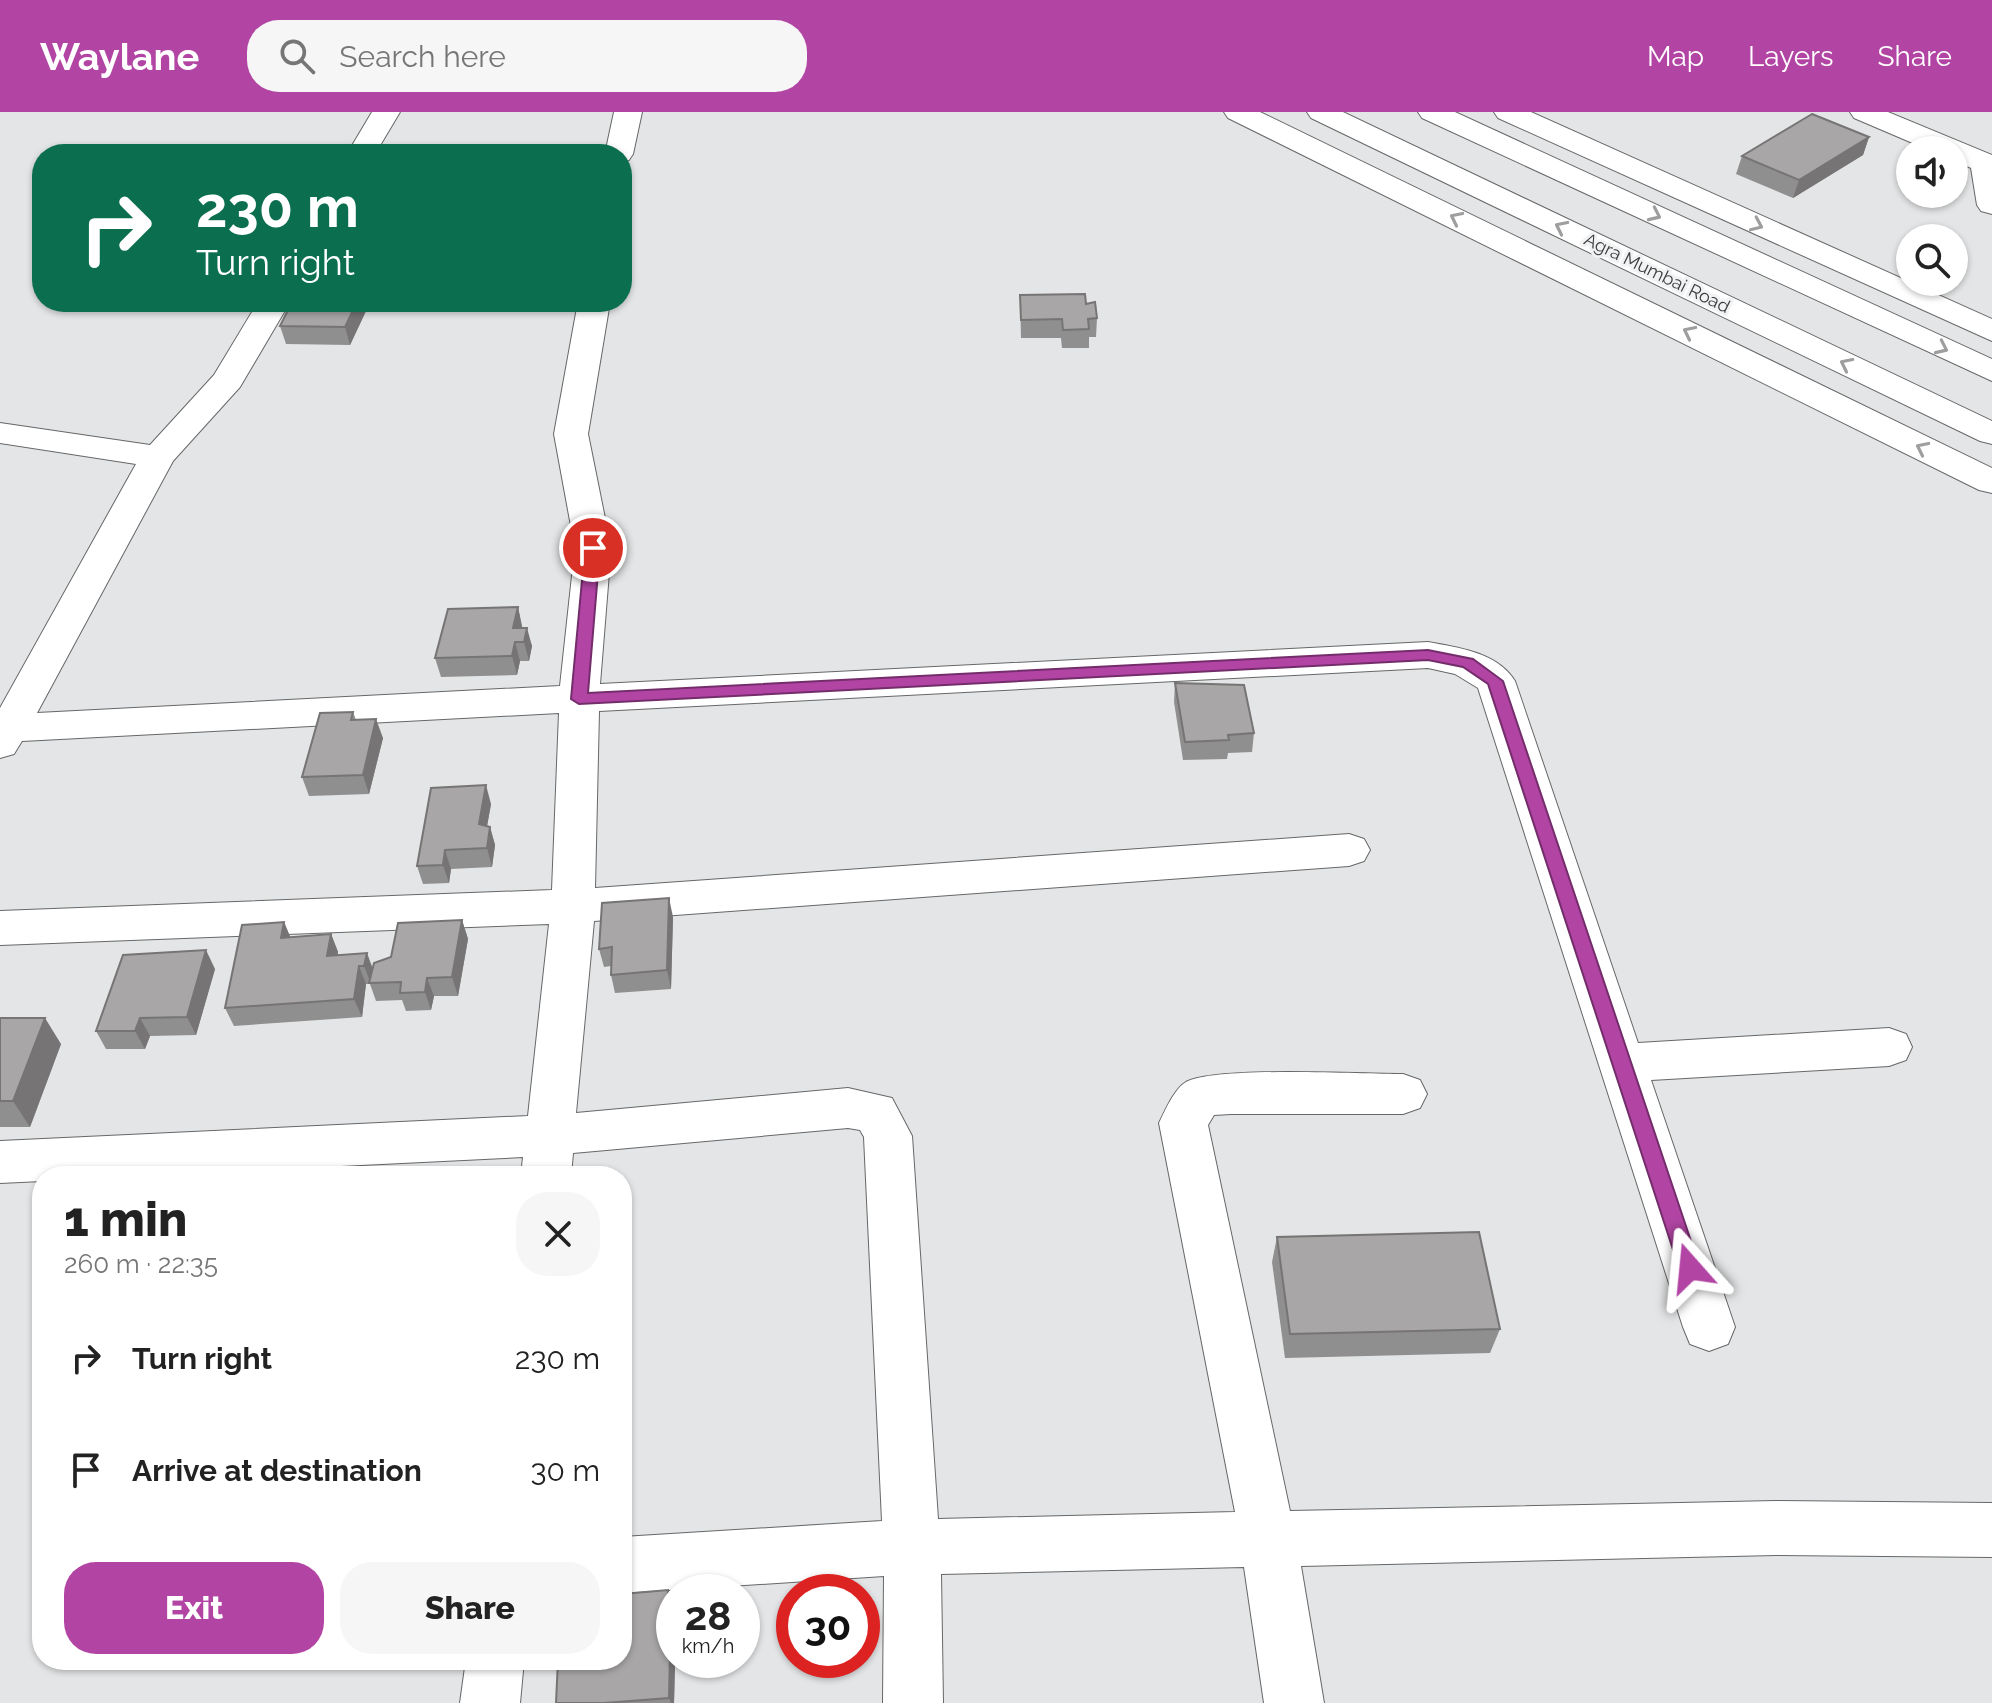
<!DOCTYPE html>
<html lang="en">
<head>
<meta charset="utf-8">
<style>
  :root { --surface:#fff; --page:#f6f6f6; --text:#222; --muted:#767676; --accent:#b245a4 }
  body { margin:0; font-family:Raleway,sans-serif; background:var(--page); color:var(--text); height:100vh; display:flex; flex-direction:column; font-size:30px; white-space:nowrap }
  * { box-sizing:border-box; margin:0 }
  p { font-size:26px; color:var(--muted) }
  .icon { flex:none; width:44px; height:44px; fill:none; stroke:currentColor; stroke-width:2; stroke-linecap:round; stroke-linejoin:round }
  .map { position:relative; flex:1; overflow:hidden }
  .side { position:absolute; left:32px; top:1054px; width:600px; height:504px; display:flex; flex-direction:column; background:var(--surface); border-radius:32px; box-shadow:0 2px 6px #0004 }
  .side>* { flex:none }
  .banner { position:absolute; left:32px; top:32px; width:600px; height:168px; border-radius:32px; box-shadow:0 2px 6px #0004; background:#0b6e4f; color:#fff; overflow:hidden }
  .controls { position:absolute; left:1896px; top:24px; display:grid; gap:16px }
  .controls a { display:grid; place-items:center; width:72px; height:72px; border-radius:50%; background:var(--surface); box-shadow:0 2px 6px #0004; font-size:40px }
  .speed { position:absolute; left:656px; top:1462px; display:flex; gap:16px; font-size:40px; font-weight:700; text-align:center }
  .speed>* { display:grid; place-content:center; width:104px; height:104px; border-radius:50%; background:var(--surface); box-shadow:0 2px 6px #0004; line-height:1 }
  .speed small { font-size:20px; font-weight:400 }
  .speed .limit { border:12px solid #d22; background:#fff; color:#111 }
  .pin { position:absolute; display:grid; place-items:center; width:68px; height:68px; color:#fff; margin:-34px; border:4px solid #fff; border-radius:50%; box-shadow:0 2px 8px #0007 }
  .me { position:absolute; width:88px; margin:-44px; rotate:342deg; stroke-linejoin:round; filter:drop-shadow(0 0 6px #0008) }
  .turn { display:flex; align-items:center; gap:28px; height:168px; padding:0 32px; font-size:36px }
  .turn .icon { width:104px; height:104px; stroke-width:2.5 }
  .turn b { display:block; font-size:56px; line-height:68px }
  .round { display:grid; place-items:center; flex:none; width:84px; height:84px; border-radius:32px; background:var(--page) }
  .overview { display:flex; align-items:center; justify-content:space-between; height:136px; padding:0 32px }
  h1 { font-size:48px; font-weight:800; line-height:60px }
  .primary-button { display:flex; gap:16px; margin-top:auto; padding:16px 32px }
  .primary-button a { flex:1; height:92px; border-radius:32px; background:var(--accent); color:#fff; font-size:32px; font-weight:800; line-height:92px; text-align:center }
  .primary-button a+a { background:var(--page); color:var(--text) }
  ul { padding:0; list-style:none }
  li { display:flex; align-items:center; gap:24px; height:112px; padding:0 32px }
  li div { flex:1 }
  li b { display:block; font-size:30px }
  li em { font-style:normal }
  header { display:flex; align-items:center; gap:48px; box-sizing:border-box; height:112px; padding:0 40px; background:var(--accent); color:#fff }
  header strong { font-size:38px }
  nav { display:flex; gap:44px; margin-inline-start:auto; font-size:28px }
  .search { width:560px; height:72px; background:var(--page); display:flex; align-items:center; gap:20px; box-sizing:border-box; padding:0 28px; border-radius:32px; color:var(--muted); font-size:30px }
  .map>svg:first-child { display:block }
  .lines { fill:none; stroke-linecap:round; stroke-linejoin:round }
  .minor-casing { stroke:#666768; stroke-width:2 }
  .tertiary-casing { stroke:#666768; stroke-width:2 }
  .trunk-casing { stroke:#666768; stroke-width:2 }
  .minor { fill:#fff; fill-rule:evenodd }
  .tertiary { fill:#fff; fill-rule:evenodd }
  .trunk { fill:#fff; fill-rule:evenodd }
  .wall { fill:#908f8f }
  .shaded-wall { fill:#767474 }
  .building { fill:#a8a6a6; stroke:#767474; stroke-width:2 }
  .oneway { stroke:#9e9e9e }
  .route { fill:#b245a4; stroke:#742d6b; stroke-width:2 }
  .labels { text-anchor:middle; stroke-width:6; stroke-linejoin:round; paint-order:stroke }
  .far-street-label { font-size:18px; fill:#3c3c3d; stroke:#f1f2f3 }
</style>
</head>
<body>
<header>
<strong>Waylane</strong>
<div class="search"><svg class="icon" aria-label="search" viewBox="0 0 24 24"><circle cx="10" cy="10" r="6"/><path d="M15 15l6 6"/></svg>Search here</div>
<nav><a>Map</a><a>Layers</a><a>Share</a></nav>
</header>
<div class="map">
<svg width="1992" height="1591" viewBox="0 0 1992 1591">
  <rect width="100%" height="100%" fill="#e4e5e6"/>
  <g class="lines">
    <defs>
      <g id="minor">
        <polygon points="372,0 400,0 375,42 347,42"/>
        <polygon points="614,0 642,0 633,42 629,48 622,50 622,42 605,42"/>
        <polygon points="1850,0 1888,0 1992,43 1992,102 1981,99 1977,93 1971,56 1954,48 1954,38 1929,38 1854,6"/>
        <path d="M258,190h32l-50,85 -67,74 -136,252 523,-27 15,-138 -21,-114 24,-132h32l-22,132 23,114 -11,136 828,-42c31,6 69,10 87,39l123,362 251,-15 17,6 6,13 -6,13 -17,6 -238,14 84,247 -7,17 -19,7 -19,-7 -7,-17 -205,-639 -23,-14 -27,-6 -829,43 -4,177 754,-54 15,5 6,11 -6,11 -15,5 -755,55 -18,192 272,-25 44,10 20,38 26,383 297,-7 -76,-389c6,-12 15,-34 27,-41 30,-16 175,-8 217,-8l17,6 7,14 -7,14 -17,6h-172l-17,1 -6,10 82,386 486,-10 216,2v54l-216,-2 -475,11 23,137h-60l-20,-136 -303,7 2,129h-60l1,-127 -262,17v-56l260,-16 -18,-384 -4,-7 -12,-2 -275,25 -2,23h-50l2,-19 -389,19h-92v5l-42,2v-42l528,-25 21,-192 -549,21v-34l552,-21 7,-177 -537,28 -8,13 -14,4v-50l136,-244 -136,-21v-20l150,22 64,-70z"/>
        <polygon points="466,1548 524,1548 520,1591 460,1591"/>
      </g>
      <g id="tertiary">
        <polygon points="1224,0 1260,0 1992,356 1992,381 1979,378 1228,6"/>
        <polygon points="1494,0 1531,0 1992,207 1992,229 1498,6"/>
      </g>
      <g id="trunk">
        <polygon points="1307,0 1343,0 1992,309 1992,332 1980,329 1311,6"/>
        <polygon points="1418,0 1455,0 1992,247 1992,269 1422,6"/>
      </g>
    </defs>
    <use href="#minor" class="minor-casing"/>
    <use href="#tertiary" class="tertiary-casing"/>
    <use href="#trunk" class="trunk-casing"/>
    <use href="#minor" class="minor"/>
    <use href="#tertiary" class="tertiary"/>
    <use href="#trunk" class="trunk"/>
  </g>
  <g class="wall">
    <polygon points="1869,25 1863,43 1793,86 1736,62 1742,44"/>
    <polygon points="1020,183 1086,192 1097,206 1096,225 1089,225 1089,236 1062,236 1061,226 1021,226"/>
    <polygon points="292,190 364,190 366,199 350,233 286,232 280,214"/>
    <polygon points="518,495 522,516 532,534 529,549 520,549 517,563 441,565 435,546"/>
    <polygon points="1175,571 1254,621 1252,640 1228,641 1227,647 1183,648 1174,590"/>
    <polygon points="353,600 356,608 383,626 369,682 309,684 302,665"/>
    <polygon points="491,692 487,714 490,715 495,733 492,755 451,757 449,771 423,772 417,754"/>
    <polygon points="673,805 671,877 615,881 611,863 611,854 604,855 599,837"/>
    <polygon points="462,808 468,827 458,884 434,884 431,898 406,899 402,888 376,889 370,872 366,872 362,905 234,914 225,896 284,810 290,825 331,822 338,840 338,844 372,857 391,845"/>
    <polygon points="215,857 196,923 150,924 145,937 106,937 96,919"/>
    <polygon points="0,906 61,932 30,1015 0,1015"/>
    <polygon points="1277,1125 1500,1217 1490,1241 1285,1246 1272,1150"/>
    <polygon points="668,1478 673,1493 674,1548 691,1548 690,1556 675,1552 674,1591 556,1591"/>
  </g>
  <g class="shaded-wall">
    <polygon points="1869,25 1863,43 1793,86 1799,68"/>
    <polygon points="357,190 364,190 366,199 350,233 345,215"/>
    <polygon points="518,495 522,514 519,530 513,516"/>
    <polygon points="527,516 532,534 529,549 524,530"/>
    <polygon points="515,530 520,549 517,563 512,544"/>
    <polygon points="376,607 383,626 369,682 363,663"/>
    <polygon points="486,673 491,692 484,731 479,712"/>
    <polygon points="490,715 495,733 492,755 487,736"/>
    <polygon points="445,738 451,757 449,771 443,753"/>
    <polygon points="669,786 673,805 671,877 667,858"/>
    <polygon points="462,808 468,827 458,884 452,865"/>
    <polygon points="284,810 292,829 281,826"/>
    <polygon points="331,822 338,840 334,863 327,844"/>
    <polygon points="206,838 215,857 196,923 187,905"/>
    <polygon points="367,841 374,860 371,872 364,854"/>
    <polygon points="359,854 366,872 362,905 354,887"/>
    <polygon points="427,866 434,884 431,898 425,880"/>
    <polygon points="45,906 61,932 30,1015 13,989"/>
    <polygon points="140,906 150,924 145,937 135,919"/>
    <polygon points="668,1478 673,1493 672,1529 667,1515"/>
    <polygon points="670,1539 675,1552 674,1591 671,1591 669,1586"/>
  </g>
  <g class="building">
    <polygon points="1812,2 1869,25 1799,68 1742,44"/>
    <polygon points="1085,182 1086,192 1095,190 1097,206 1088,207 1089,217 1063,218 1062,207 1021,208 1020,183"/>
    <polygon points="292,190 357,190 345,215 280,214"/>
    <polygon points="518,495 513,516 527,516 524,530 515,530 512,544 435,546 448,497"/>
    <polygon points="1175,571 1244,573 1254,621 1228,623 1229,628 1185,630"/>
    <polygon points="353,600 351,608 376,607 363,663 302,665 320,601"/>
    <polygon points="486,673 479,712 490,715 487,736 445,738 443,753 417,754 431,676"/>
    <polygon points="669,786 667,858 611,863 612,835 599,837 602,791"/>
    <polygon points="462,808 452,865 427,866 425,880 400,881 401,870 369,871 374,851 391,845 398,811"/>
    <polygon points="284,810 281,826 331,822 327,844 367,841 364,854 359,854 354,887 225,896 242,813"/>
    <polygon points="206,838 187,905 140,906 135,919 96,919 123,843"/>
    <polygon points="0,906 45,906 13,989 0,989"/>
    <polygon points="1479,1120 1500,1217 1290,1222 1277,1125"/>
    <polygon points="668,1478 667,1515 674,1514 674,1539 670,1539 669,1586 604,1591 556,1591 558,1548 622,1548 622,1482"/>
  </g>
  <defs><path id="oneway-chevron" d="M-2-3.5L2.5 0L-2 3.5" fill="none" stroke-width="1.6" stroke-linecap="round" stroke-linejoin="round" transform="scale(2)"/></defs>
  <g class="oneway">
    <use href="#oneway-chevron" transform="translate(1655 103) rotate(25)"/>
    <use href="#oneway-chevron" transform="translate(1456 106) rotate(-154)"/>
    <use href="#oneway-chevron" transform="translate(1757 113) rotate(24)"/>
    <use href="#oneway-chevron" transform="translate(1561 115) rotate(-154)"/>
    <use href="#oneway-chevron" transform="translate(1689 220) rotate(-154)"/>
    <use href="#oneway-chevron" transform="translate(1942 236) rotate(25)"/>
    <use href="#oneway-chevron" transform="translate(1846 252) rotate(-154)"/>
    <use href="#oneway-chevron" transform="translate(1922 336) rotate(-154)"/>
  </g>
  <polygon class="route" points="593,432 600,436 588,581 1428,538 1473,547 1503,569 1700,1156 1697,1163 1690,1165 1682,1163 1679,1156 1488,572 1463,555 1428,548 579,592 571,587 585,436"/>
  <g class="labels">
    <g class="far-street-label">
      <text transform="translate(1657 161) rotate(26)" y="6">Agra Mumbai Road</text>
    </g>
  </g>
</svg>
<div class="controls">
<a><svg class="icon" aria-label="sound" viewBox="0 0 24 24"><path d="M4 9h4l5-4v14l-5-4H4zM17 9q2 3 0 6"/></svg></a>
<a><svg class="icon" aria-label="search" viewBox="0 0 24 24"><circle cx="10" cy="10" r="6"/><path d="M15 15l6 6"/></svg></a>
</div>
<div class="speed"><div>28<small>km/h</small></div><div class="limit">30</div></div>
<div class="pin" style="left:593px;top:436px;background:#d93025"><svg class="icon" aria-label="arrive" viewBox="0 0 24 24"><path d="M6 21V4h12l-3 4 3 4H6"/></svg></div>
<svg class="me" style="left:1690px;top:1156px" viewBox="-20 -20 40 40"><path d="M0-17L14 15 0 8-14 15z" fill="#b245a4" stroke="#fff" stroke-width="4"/></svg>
<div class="banner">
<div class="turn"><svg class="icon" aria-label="right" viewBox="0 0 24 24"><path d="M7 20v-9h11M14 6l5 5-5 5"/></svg><div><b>230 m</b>Turn right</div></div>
</div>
<section class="side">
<div class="overview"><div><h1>1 min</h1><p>260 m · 22:35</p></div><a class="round"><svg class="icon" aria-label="close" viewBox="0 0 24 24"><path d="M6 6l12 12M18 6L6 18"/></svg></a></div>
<ul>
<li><svg class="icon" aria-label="right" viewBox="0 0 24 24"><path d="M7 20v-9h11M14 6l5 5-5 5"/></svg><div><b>Turn right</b></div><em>230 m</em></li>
<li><svg class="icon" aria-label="arrive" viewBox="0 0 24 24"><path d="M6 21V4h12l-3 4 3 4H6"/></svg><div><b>Arrive at destination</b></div><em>30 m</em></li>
</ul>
<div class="primary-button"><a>Exit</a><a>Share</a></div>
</section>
</div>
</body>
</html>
